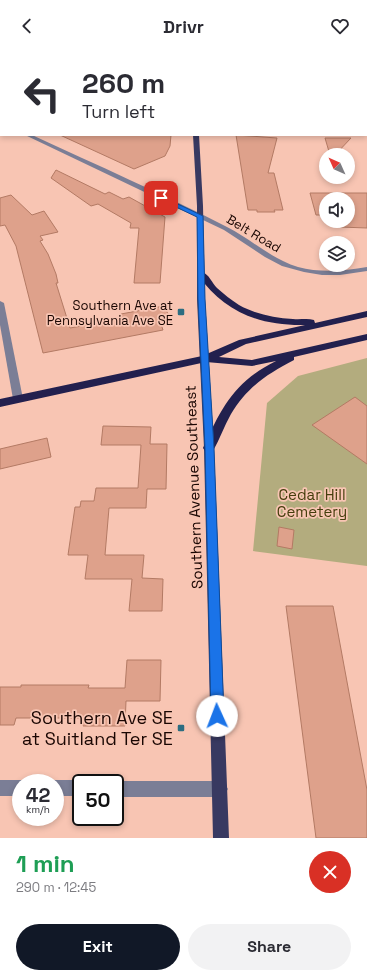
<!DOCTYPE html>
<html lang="en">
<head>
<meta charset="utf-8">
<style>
  :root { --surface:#fff; --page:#f2f2f3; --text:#2b2b33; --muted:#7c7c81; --accent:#111827 }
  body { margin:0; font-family:"Space Grotesk",sans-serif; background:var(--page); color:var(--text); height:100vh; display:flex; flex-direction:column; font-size:15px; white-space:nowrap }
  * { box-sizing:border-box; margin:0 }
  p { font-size:13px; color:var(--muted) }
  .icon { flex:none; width:22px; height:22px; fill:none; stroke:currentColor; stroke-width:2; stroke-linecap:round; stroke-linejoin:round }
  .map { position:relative; height:786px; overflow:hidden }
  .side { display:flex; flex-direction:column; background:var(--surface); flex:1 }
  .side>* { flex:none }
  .hud { position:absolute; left:0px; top:0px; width:367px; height:84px; box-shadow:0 2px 6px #0003; background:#fff; color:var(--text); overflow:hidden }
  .needle { width:26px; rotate:315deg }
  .controls { position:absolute; left:319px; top:96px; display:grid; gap:8px }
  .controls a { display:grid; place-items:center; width:36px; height:36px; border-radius:50%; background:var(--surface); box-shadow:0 2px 6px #0003; font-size:20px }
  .speed { position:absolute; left:12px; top:722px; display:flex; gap:8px; font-size:20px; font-weight:700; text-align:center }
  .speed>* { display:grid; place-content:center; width:52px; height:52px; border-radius:50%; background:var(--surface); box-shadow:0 2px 6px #0003; line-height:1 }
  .speed small { font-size:10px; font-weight:400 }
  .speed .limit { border:2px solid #111; border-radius:6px; background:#fff; color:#111 }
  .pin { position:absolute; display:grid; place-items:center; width:34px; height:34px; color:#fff; margin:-17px; border-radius:8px; box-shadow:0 2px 6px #0006 }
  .me { position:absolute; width:44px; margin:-22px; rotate:358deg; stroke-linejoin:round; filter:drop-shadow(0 0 3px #0008) }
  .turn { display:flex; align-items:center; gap:14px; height:84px; padding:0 16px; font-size:18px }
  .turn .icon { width:52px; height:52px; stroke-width:2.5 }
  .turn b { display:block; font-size:28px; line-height:34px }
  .round { display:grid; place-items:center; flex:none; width:42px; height:42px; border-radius:21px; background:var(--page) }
  .head { display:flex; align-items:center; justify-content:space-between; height:68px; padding:0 16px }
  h1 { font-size:24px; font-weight:700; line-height:30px; color:#1e9e55 }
  .button { display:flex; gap:8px; margin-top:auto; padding:8px 16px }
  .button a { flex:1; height:46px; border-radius:24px; background:var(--accent); color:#fff; font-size:16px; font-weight:700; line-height:46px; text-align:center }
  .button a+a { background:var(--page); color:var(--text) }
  header { display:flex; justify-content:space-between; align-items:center; height:52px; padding:0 16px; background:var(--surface); font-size:18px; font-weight:700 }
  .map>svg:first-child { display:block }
  .green { fill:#b3ac7e }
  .building { fill:#dea18b; stroke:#b37a64 }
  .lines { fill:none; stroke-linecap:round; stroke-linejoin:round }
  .minor { fill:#7b7e96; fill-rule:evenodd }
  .major { fill:#383961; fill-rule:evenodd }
  .highway { fill:#22204e; fill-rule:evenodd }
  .route { fill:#1a73e8; stroke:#114b97 }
  .poi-dot { fill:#2d6d81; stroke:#f8c5b3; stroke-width:1.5 }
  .labels { text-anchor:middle; stroke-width:3.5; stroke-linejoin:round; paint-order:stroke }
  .far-street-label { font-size:13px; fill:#1a0602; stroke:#f8c5b3 }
  .far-poi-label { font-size:13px; fill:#1a0602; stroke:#f8c5b3; text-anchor:end }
  .street-label { font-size:15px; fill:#1a0602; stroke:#f8c5b3 }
  .park-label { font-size:15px; fill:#453e0d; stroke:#f8c5b3 }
  .near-poi-label { font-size:18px; fill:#1a0602; stroke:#f8c5b3; text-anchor:end }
</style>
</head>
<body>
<header><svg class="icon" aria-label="back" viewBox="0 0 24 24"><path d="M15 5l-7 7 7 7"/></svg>Drivr<svg class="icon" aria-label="heart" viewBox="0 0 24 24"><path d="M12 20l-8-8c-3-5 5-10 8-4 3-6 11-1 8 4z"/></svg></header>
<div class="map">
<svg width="367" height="786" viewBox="0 0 367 786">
  <rect width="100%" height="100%" fill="#f8c5b3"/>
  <polygon class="green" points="367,306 367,514 253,499 267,351 298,324"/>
  <g class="building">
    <polygon points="60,83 171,83 170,94 165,104 134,117"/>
    <polygon points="236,83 277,86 268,121 274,121 283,158 274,158 275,160 257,160 257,158 248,158"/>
    <polygon points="325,86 351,86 335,103 330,103"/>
    <polygon points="56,118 105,142 109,140 123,147 129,145 165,165 160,231 134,231 139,176 130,176 131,171 98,152 91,154 51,126"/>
    <polygon points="310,141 367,141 367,176 340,175 338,169 348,169 348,147 326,147 326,163 316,163"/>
    <polygon points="11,143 32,163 44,159 58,180 40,184 43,188 40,189 48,202 56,222 58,231 56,231 70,276 122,267 121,262 164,254 172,270 161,272 163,278 43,301 16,194 5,173 0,174 0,146"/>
    <polygon points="355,345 367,354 367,412 312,373"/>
    <polygon points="103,374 151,375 150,392 167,392 166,437 147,437 146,456 109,456 105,503 144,503 142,526 163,527 162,559 129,559 132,527 85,527 88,503 68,503 75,455 80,455 81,449 94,449 96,436 138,436 141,393 101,393"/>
    <polygon points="47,386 51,405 0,417 0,397"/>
    <polygon points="279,475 294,478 292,497 277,494"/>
    <polygon points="286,554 333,554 367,738 367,786 316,786"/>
    <polygon points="127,608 161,608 160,649 126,649 125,674 83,674 84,666 16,666 14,673 0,673 0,635 21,635 21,633 89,633 88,636 125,636"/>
  </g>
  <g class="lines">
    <g class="minor">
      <polygon points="129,0 135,0 136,1 130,1"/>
      <rect x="0" y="2" width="1" height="2"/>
      <rect x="0" y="68" width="1" height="4"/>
      <path d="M25,83h7c65,30 131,59 195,92 24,12 44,32 71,40 22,6 46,4 69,0v4l-27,4h-18l-18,-3 -22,-6 -17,-9 -41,-27z"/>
      <polygon points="0,249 4,251 23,347 18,350 13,347 0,273"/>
      <polygon points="0,728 21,728 27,731 21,731 21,744 0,744"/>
      <polygon points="55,728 81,728 87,731 81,731 81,744 55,744 55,731 49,731"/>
      <polygon points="115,729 220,729 225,732 228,737 225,742 220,745 115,745 115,731 111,731"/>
    </g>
    <g class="major">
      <rect x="192" y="0" width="4" height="1"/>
      <polygon points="193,83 199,83 203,154 205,247 214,396 229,786 213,786 204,396 197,247 197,154"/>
    </g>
    <path class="highway" d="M202,220c7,2 10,11 15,16 7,6 14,12 22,17 16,9 35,13 54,14 7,1 14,-1 21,1l1,3 52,-12v6l-121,27 -27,13 33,3 115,-26v6l-73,17v3c-27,14 -48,28 -63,54 -7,12 -11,25 -18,37l-4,1 -4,-1 -2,-3c19,-41 31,-66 73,-87l-24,5 -46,-4 -206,45v-8l202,-43 37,-16 66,-15c-45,1 -81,-13 -107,-50z"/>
  </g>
  <polygon class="route" points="161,144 203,164 205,247 214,396 224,664 222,669 217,671 213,669 211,664 205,396 198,247 197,165 159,147 158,146"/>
  <g class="poi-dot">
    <rect x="177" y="256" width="8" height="8" rx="2"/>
    <rect x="177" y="672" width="8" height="8" rx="2"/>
  </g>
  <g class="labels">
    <g class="far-street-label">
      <text transform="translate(254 181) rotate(31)" y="5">Belt Road</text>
    </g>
    <g class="far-poi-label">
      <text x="173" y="258">Southern Ave at<tspan x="173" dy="15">Pennsylvania Ave SE</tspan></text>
    </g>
    <g class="street-label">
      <text transform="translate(194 435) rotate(-92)" y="5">Southern Avenue Southeast</text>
    </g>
    <g class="park-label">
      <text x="312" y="448">Cedar Hill<tspan x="312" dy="17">Cemetery</tspan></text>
    </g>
    <g class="near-poi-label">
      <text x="173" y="672">Southern Ave SE<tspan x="173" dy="21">at Suitland Ter SE</tspan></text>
    </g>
  </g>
</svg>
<div class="controls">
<a><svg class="needle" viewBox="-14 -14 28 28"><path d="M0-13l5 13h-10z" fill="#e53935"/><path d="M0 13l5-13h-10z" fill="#7c7c81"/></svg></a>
<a><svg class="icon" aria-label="sound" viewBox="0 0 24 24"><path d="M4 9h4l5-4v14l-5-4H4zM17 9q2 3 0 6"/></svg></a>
<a><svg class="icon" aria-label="layers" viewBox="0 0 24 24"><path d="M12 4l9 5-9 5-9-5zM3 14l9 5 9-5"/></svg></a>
</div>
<div class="speed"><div>42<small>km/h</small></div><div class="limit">50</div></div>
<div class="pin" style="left:161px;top:146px;background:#d93025"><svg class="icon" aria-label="arrive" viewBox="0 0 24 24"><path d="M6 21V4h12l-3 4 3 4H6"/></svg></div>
<svg class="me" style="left:217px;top:664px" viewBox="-20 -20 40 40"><circle r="19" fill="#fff"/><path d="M0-13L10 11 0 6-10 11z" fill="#1a73e8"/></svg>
<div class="hud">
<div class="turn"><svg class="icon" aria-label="left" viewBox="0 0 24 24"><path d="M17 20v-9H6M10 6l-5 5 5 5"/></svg><div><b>260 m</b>Turn left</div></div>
</div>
</div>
<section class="side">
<div class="head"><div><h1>1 min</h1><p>290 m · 12:45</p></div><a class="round" style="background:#d93025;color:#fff"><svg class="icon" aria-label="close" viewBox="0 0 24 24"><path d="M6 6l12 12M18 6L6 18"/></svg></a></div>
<div class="button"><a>Exit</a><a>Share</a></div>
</section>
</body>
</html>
